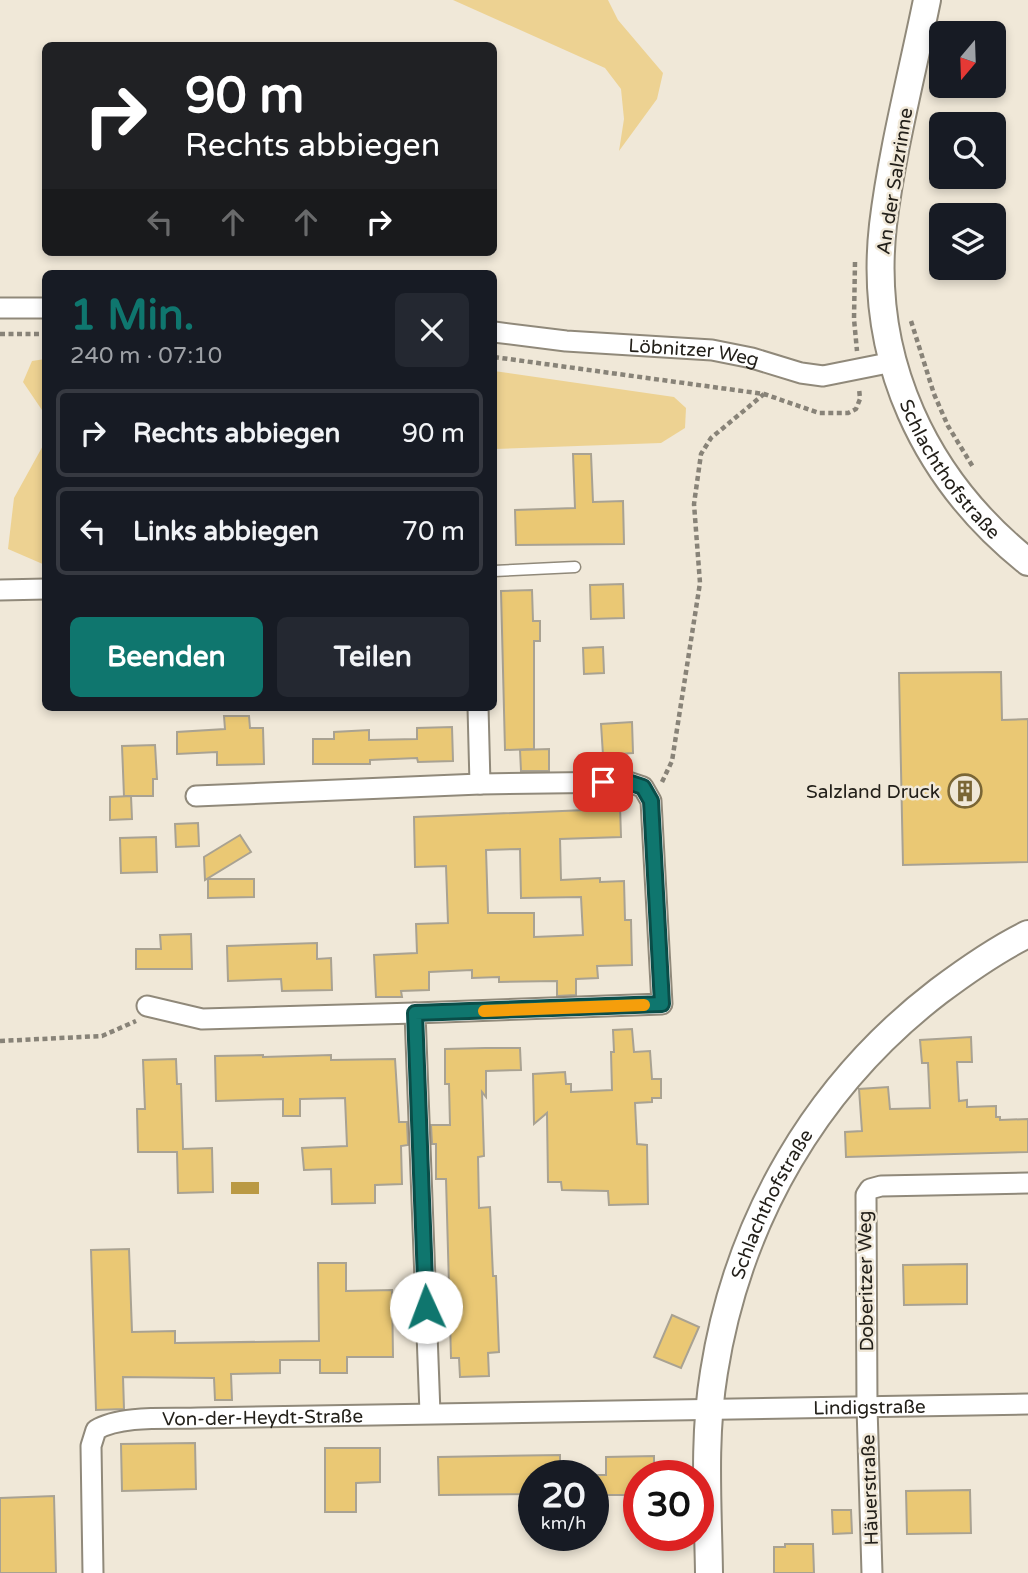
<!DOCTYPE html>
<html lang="de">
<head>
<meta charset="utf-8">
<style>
  :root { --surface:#171b24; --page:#242831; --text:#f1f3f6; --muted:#9ea1a6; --line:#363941; --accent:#0f766e }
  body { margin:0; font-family:"Varela Round",sans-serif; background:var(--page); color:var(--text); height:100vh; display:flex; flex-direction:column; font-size:26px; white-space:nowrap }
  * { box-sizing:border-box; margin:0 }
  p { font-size:23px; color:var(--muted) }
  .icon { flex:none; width:38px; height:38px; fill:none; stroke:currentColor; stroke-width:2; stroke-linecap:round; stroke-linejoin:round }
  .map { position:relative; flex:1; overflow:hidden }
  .panel { position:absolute; left:42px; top:270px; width:455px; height:441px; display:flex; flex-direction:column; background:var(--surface); border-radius:10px; box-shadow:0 4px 10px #0003 }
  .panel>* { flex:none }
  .top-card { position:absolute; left:42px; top:42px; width:455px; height:214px; border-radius:10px; box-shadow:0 4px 10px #0003; background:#202124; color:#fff; overflow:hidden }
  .needle { width:46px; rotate:199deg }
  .tools { position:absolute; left:929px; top:21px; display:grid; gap:14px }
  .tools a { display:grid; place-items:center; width:77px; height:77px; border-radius:10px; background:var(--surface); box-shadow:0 4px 10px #0003; font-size:35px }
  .speed { position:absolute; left:518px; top:1460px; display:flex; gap:14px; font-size:35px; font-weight:700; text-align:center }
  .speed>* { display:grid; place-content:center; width:91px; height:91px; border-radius:50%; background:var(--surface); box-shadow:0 4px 10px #0003; line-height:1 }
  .speed small { font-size:18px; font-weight:400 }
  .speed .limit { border:10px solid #d22; background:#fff; color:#111 }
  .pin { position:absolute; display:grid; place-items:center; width:60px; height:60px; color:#fff; margin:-30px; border-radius:14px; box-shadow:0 4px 10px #0006 }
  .me { position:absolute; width:77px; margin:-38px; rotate:358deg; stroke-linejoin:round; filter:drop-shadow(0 0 5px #0008) }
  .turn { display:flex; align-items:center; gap:24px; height:147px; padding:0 28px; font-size:32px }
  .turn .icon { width:91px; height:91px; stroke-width:2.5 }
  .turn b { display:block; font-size:49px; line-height:60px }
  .lanes { display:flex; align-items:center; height:66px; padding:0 28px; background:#0003; justify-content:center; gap:35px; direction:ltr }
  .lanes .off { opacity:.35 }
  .round { display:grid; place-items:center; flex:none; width:74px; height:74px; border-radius:10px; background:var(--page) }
  .head { display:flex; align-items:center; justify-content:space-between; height:119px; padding:0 28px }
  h1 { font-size:42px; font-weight:800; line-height:52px; color:var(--accent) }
  .primary-button { display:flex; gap:14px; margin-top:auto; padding:14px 28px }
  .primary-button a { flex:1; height:80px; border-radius:10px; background:var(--accent); color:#fff; font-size:28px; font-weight:800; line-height:80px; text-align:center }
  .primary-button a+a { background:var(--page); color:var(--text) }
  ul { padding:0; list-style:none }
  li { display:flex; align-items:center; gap:21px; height:88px; margin:0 14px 10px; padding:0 14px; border:4px solid var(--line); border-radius:10px }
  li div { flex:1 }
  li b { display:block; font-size:26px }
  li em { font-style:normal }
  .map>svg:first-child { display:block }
  .green { fill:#edd292 }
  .water { fill:#ba9944 }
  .building { fill:#eac874; stroke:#a9a292; stroke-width:2; fill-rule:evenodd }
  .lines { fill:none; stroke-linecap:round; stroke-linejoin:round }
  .lane-casing { stroke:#90897a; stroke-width:13 }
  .street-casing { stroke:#90897a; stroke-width:23 }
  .secondary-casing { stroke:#90897a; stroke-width:30 }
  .path { stroke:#888378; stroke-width:4.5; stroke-dasharray:5 3.5; stroke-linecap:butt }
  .lane { stroke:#fff; stroke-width:10 }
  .street { stroke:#fff; stroke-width:19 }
  .secondary { stroke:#fff; stroke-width:26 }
  .route-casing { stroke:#0a4d48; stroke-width:18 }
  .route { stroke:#0f766e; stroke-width:12 }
  .slow { stroke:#f59e0b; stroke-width:12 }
  .labels { text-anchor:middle; stroke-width:5; stroke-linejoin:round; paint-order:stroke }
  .street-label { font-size:19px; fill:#23201a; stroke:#f0e8d8 }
  .poi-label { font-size:19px; fill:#23201a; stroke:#f0e8d8; text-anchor:end }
</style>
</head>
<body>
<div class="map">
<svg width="1028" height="1573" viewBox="0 0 1028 1573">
  <rect width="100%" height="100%" fill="#f0e8d8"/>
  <g class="green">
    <polygon points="453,0 608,0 618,20 663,73 657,99 619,151 624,119 621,89 605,68"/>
    <polygon points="45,359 46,359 45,565 8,549 14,498 45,442 44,413 23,382 32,361"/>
    <polygon points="494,371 674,397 686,408 685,428 661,443 494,449"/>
  </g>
  <rect class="water" x="231" y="1182" width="28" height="12"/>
  <g class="building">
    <polygon points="573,454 591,454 593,502 623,501 624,544 516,545 515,510 575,508"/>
    <polygon points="623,584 624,618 591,619 590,585"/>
    <polygon points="532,590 533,621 540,621 540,641 534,641 534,749 505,750 501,591"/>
    <polygon points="603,647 604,673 584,674 583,648"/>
    <polygon points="1001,672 1002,720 1028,719 1028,862 903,865 899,673"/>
    <polygon points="224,716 249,716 250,728 263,728 264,764 217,765 217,752 177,754 177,732 225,729"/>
    <polygon points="632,722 633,753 603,755 601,724"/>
    <polygon points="452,727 453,761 418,762 417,758 370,760 370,764 313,764 313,739 334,739 334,732 369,730 369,740 417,739 417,728"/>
    <polygon points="155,745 157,779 153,779 153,796 124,796 122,746"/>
    <polygon points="549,749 549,771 521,771 520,750"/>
    <polygon points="131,796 132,819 110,820 110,797"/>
    <path d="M620,806l1,31 -61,2 1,41 39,-2v4l24,-1 1,39h6l1,45 -35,1 1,12 -22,1v16l-19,1v-15l-58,1v-5l-27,1v-8l-43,2v18l-28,1 1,6h-26l-2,-42 43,-2 -1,-29 32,-1 -2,-57 -31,1 -1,-50 172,-7v-3zM520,849l1,49 60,-1 2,38 -49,2v-24h-46l-2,-63z"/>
    <polygon points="198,823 199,846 176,847 175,824"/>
    <polygon points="240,835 251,852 205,880 204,857"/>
    <polygon points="156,837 157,872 121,873 120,838"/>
    <polygon points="208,879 254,879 254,897 208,898"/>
    <polygon points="191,934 192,969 136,969 136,949 161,949 160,935"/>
    <polygon points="317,943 317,959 331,958 332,990 282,991 281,979 228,981 227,946"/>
    <polygon points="632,1029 634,1052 650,1051 652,1079 661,1079 661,1098 652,1098 652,1102 635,1103 637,1144 647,1145 648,1204 609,1205 608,1191 562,1190 561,1182 548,1182 547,1113 534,1124 533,1074 565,1072 566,1084 571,1084 571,1092 612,1090 611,1052 614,1052 613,1030"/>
    <polygon points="971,1037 972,1062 957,1062 959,1101 967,1100 967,1107 996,1106 996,1117 1000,1117 1000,1120 1028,1119 1028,1152 846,1157 845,1132 862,1131 859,1089 888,1087 890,1109 930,1108 928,1063 922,1063 920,1040"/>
    <polygon points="485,1048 520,1048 521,1070 486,1071 486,1097 482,1092 484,1156 478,1157 479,1208 490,1207 493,1276 496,1276 499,1352 488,1353 489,1376 460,1377 459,1358 451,1358 446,1179 436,1179 436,1144 432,1144 431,1125 450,1125 449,1084 445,1084 445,1049"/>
    <polygon points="263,1055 263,1057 331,1055 331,1060 395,1059 399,1122 407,1122 408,1145 401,1146 402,1184 375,1185 375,1203 332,1204 331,1169 304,1170 302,1148 347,1146 345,1098 300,1099 300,1116 283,1116 283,1099 216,1101 215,1056"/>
    <polygon points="176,1059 177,1084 181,1084 183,1149 212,1148 213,1192 178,1193 177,1152 138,1152 137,1109 145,1109 143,1060"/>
    <polygon points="129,1249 132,1332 175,1331 175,1343 319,1341 318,1263 346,1263 346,1291 392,1290 393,1357 347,1357 347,1373 320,1373 320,1360 280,1360 280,1373 231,1374 232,1400 215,1400 214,1378 123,1377 124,1409 96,1410 91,1250"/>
    <polygon points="967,1264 967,1304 904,1305 903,1265"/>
    <polygon points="672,1315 699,1327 681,1368 654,1357"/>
    <polygon points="195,1443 196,1489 122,1491 121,1444"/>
    <polygon points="325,1448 380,1448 380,1482 356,1483 356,1512 325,1512"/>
    <polygon points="560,1455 560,1475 534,1475 534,1494 439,1495 438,1457"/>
    <polygon points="654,1456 654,1475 639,1475 639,1495 593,1495 593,1475 606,1475 606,1457"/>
    <polygon points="970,1490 971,1533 907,1534 906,1491"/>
    <polygon points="54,1496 56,1573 0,1573 0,1498"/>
    <polygon points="832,1510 851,1510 852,1533 833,1534"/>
    <polygon points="785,1544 813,1544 814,1573 774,1573 774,1547 785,1547"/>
  </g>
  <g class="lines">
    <defs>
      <polyline id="lane" points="494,571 575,567"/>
      <g id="street">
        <polyline points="0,308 46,308"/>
        <path id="s1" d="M494,332l72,9 146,9 40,8 49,15 22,3 70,-14"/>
        <polyline points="0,590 46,589"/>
        <polyline points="196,796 480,784"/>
        <polyline points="147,1006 202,1019 415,1013"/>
        <polyline points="430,1413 415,1013 662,1004 651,801 643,787 628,782 480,784 478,707"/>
        <path id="s2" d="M93,1573l-2,-127 5,-16c24,-15 73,-11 102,-12l830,-14"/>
        <polyline points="872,1573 867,1407 866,1195 870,1189 881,1186 1028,1183"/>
      </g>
      <g id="secondary">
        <path id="s3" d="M927,0c-15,74 -35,150 -44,225 -15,134 41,254 145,337"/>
        <path id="s4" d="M709,1573c-1,-67 -6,-134 5,-201 24,-152 102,-287 225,-381 28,-21 58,-42 89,-57"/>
      </g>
    </defs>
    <use href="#lane" class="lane-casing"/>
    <use href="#street" class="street-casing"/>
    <use href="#secondary" class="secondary-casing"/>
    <g class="path">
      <polyline points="855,262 854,319 857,351"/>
      <polyline points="911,321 934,394 948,426 973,467"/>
      <polyline points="0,334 46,334"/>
      <polyline points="494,357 764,394 819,413 848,413 856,409 860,399 859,388"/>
      <polyline points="662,782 672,761 700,583 694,504 701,454 711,438 764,394"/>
      <polyline points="0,1041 102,1036 136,1021"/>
    </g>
    <use href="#lane" class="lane"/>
    <use href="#street" class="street"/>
    <use href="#secondary" class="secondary"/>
  </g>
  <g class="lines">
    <defs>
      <polyline id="route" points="426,1307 415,1013 662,1004 651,801 643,787 628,782 603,782"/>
    </defs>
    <use href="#route" class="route-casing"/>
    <use href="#route" class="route"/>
    <polyline class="slow" points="484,1011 644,1005"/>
  </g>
  <defs>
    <symbol id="building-ring" viewBox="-11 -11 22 22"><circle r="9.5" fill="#f0e8d8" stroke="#7a6635" stroke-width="1.5"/><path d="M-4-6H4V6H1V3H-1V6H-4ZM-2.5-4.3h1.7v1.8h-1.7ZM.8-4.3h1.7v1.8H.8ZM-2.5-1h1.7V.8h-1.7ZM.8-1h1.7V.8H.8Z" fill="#7a6635"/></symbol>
  </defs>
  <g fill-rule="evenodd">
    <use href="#building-ring" x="946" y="772" width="38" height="38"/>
  </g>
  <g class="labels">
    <g class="street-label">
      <text transform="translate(894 181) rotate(-81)" y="7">An der Salzrinne</text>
      <text dy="7" stroke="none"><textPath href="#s1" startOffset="201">Löbnitzer Weg</textPath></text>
      <text dy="7" stroke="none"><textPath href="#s3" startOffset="490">Schlachthofstraße</textPath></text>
      <text dy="7" stroke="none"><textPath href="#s4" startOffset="380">Schlachthofstraße</textPath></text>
      <text transform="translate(865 1281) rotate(-91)" y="7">Doberitzer Weg</text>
      <text dy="7" stroke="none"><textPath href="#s2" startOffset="919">Lindigstraße</textPath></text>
      <text dy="7" stroke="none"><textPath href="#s2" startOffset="312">Von-der-Heydt-Straße</textPath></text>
      <text transform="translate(869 1490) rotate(-92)" y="7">Häuerstraße</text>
    </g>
    <g class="poi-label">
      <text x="940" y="798">Salzland Druck</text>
    </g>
  </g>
</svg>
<div class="tools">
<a><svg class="needle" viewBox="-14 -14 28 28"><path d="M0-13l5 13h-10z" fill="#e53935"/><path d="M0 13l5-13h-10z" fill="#9ea1a6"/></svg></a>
<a><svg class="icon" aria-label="search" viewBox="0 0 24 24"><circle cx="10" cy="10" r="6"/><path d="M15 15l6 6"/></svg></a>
<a><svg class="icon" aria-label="layers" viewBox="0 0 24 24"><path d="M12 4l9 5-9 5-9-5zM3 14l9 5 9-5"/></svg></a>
</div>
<div class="speed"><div>20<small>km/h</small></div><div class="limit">30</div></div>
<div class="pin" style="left:603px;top:782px;background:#d93025"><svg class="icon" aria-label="arrive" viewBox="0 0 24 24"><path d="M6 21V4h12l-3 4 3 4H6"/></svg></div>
<svg class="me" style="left:426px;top:1307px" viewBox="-20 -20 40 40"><circle r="19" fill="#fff"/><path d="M0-13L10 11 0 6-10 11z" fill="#0f766e"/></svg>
<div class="top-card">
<div class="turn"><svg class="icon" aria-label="right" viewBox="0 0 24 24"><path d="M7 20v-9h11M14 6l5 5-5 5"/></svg><div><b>90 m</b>Rechts abbiegen</div></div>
<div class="lanes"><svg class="icon off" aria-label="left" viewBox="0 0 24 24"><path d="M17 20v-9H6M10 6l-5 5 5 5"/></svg><svg class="icon off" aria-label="ahead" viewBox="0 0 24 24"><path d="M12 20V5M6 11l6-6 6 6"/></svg><svg class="icon off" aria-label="ahead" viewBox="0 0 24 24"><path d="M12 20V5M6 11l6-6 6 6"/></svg><svg class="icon" aria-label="right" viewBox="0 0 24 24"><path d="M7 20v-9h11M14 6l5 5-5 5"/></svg></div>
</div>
<section class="panel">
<div class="head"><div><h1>1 Min.</h1><p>240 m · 07:10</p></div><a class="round"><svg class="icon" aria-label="close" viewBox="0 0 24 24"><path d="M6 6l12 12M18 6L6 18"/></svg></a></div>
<ul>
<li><svg class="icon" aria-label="right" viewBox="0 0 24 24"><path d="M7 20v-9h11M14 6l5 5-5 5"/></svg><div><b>Rechts abbiegen</b></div><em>90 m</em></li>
<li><svg class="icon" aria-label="left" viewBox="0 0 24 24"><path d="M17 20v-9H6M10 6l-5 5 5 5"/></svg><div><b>Links abbiegen</b></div><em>70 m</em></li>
</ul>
<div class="primary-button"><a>Beenden</a><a>Teilen</a></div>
</section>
</div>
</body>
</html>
